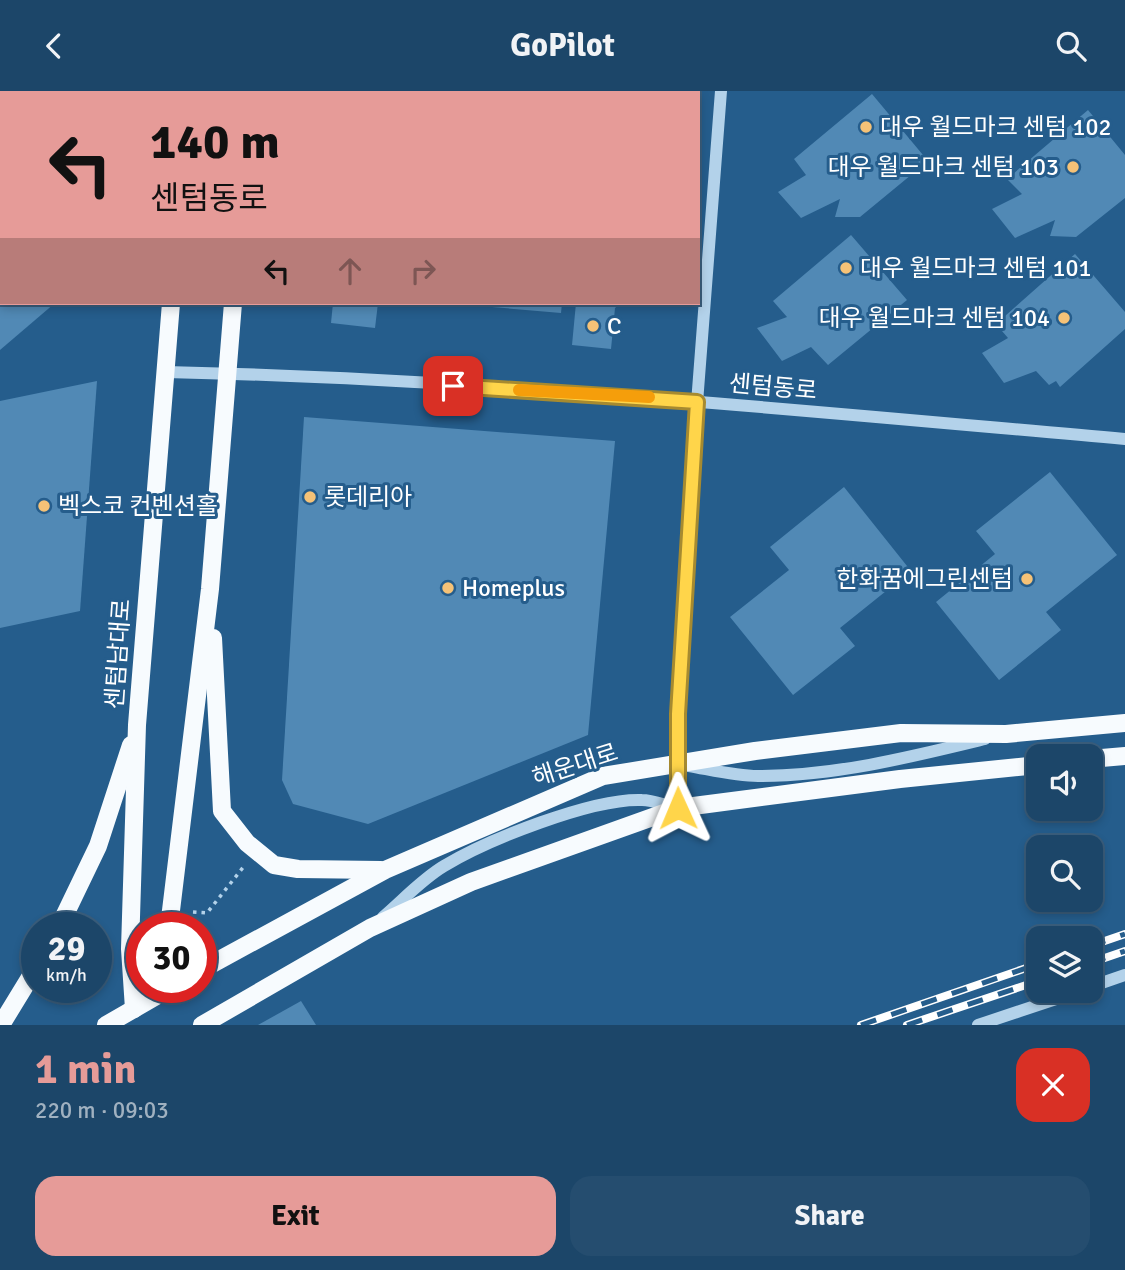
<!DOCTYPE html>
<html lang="en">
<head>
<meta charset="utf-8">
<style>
  :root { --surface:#1c4669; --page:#254d6f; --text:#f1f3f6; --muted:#a0b1c0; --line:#3a5e7d; --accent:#e69b98 }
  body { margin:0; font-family:Signika,"Noto Sans KR",sans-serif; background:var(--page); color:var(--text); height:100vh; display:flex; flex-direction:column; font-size:26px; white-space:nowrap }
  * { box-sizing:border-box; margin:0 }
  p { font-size:23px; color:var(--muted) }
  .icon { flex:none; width:38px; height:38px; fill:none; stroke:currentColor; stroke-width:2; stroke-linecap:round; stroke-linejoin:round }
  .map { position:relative; height:934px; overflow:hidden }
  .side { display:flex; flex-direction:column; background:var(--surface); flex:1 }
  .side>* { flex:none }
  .banner { position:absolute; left:0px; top:0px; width:700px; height:214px; box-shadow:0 4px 10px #0003,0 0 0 2px var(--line); background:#e69b98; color:#111; overflow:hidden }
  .fabs { position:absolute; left:1026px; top:653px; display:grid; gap:14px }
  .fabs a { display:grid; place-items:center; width:77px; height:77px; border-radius:14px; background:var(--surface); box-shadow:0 4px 10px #0003,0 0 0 2px var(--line); font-size:35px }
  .speed { position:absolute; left:21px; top:821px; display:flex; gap:14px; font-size:35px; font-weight:700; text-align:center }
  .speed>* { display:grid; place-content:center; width:91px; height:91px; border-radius:50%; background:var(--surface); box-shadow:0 4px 10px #0003,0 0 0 2px var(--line); line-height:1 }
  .speed small { font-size:18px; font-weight:400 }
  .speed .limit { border:10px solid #d22; background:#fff; color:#111 }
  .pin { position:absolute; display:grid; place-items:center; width:60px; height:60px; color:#fff; margin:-30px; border-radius:14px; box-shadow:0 4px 10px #0006 }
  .me { position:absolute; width:77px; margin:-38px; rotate:359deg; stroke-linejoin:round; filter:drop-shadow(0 0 5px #0008) }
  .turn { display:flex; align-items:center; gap:24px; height:147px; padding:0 35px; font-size:32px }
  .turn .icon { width:91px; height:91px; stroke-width:2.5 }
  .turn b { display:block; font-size:49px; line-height:60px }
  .lanes { display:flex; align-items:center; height:66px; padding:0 35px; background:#0003; justify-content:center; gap:35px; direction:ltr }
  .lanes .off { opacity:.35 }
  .round { display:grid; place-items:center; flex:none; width:74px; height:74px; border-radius:21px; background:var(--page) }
  .overview { display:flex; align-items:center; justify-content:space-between; height:119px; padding:0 35px }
  h1 { font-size:42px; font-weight:800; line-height:52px; color:var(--accent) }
  .primary-button { display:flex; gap:14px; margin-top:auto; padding:14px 35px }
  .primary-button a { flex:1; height:80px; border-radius:21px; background:var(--accent); color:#111; font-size:28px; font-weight:800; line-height:80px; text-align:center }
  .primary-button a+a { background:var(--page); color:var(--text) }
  header { display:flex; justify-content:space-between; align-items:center; height:91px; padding:0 35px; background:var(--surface); font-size:32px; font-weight:800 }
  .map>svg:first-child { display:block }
  .building { fill:#5189b5 }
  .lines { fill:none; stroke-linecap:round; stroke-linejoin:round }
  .path { stroke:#b3d2ea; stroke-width:3.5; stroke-dasharray:3.5 5; stroke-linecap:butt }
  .minor { stroke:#b3d2ea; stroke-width:12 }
  .major { stroke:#f7fbfe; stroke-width:18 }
  .rail-casing { stroke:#fff; stroke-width:8 }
  .rail { stroke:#255d8c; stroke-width:5; stroke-dasharray:16; stroke-linecap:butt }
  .route-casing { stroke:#a68a30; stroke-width:18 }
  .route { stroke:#ffd54a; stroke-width:12 }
  .slow { stroke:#f59e0b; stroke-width:12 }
  .poi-dot { fill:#f5c277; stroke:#255d8c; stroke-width:2.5 }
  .labels { text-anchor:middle; stroke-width:6; stroke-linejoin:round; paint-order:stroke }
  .poi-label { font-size:24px; fill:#fff; stroke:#255d8c; text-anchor:start }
  .street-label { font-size:24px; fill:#fff; stroke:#255d8c }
</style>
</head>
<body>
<header><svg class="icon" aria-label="back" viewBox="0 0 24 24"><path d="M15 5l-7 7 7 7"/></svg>GoPilot<svg class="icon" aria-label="search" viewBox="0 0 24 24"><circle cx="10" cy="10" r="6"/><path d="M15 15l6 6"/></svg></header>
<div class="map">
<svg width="1125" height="934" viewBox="0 0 1125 934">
  <rect width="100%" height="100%" fill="#255d8c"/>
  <g class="building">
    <polygon points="872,3 928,70 860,126 835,126 840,108 801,127 778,101 806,84 794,68"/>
    <polygon points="1088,19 1125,64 1125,107 1076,146 1050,145 1055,129 1015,147 992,118 1022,103 1007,88"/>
    <polygon points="851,144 907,209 828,274 811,256 782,270 757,237 787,226 773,210"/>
    <polygon points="1075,163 1125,221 1125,238 1060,296 1056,290 1049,294 1036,280 1004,292 982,262 1008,247 996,233"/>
    <polygon points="0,212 55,212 0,259"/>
    <polygon points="333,212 378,212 375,237 331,232"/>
    <polygon points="493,212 562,212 561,222 492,216"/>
    <polygon points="576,212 621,212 615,217 611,258 572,254"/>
    <polygon points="97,290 80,520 0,537 0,310"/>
    <polygon points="304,326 615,350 588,644 368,733 293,713 282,689"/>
    <polygon points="1050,381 1117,464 1046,521 1061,539 999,589 936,511 995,463 976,440"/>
    <polygon points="844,396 911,480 840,537 855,555 793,604 730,526 789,479 770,456"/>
    <polygon points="301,910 316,934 258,934"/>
  </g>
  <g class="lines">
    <g class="path">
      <polyline points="193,821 207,822 245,774"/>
      <polyline points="96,868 106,867"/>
    </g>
    <g class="minor">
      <path d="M166,281c320,7 640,39 959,67"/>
      <path d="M689,675c23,4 47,10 69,10 77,0 153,-19 227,-37"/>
      <path d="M383,826c19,-16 39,-38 61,-51 43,-26 148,-68 198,-66 11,0 25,6 36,8v-94l15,-259 28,-364"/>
      <polyline points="1090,896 1125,884"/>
      <polyline points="978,934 1080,900"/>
    </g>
    <g class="major">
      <polyline points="188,2 188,0"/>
      <polyline points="249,2 249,0"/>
      <polyline points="213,547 222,720 247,752 274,774 298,778 381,779"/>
      <polyline points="1090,668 1125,665"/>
      <polyline points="59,836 98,755 131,654"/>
      <polyline points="169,836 210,498 233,212"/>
      <polyline points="201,879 385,779 603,685 755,660 901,642 1006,643 1125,632"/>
      <polyline points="134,918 130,858 137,634 171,212"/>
      <polyline points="1,934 37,875"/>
      <polyline points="106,934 172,896"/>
      <polyline points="202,934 370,837 471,791 678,717 900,688 1038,674"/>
    </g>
    <defs>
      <g id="rail">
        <polyline points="1090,855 1125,843"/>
        <polyline points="1090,872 1125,860"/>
        <polyline points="861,934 1038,873"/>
        <polyline points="907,934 1038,890"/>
      </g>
    </defs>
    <use href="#rail" class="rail-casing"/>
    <use href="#rail" class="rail"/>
  </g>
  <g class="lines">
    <defs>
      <polyline id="route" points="453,295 697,311 678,623 678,717"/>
    </defs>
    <use href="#route" class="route-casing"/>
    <use href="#route" class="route"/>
    <polyline class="slow" points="519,299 649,306"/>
  </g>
  <g class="poi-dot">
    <circle cx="866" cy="36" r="7"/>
    <circle cx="1073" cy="76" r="7"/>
    <circle cx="846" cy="177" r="7"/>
    <circle cx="1064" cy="227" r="7"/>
    <circle cx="593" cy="235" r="7"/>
    <circle cx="310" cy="406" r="7"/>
    <circle cx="44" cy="415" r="7"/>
    <circle cx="1027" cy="488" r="7"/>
    <circle cx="448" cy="497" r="7"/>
  </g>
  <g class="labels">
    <g class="poi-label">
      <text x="880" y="44">대우 월드마크 센텀 102</text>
      <text x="1059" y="84" text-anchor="end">대우 월드마크 센텀 103</text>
      <text x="860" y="185">대우 월드마크 센텀 101</text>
      <text x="1050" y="235" text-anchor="end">대우 월드마크 센텀 104</text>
      <text x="607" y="243">C</text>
      <text x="324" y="414">롯데리아</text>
      <text x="58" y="423">벡스코 컨벤션홀</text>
      <text x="1013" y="496" text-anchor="end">한화꿈에그린센텀</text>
      <text x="462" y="505">Homeplus</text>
    </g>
    <g class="street-label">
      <text transform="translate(773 296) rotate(5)" y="8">센텀동로</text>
      <text transform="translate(118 563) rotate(-86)" y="8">센텀남대로</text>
      <text transform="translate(575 674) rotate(-18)" y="8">해운대로</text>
    </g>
  </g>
</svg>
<div class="fabs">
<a><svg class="icon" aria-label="sound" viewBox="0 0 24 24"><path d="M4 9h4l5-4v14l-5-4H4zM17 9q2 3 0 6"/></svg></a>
<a><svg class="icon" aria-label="search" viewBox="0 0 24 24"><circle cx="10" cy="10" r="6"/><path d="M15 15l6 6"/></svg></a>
<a><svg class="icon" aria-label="layers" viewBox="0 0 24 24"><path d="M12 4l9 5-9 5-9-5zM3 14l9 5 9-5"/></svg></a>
</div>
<div class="speed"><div>29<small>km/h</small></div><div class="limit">30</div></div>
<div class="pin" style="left:453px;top:295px;background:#d93025"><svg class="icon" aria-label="arrive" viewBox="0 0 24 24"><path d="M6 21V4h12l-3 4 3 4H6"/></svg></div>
<svg class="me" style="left:678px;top:717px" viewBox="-20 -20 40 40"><path d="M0-17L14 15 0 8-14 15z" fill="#ffd54a" stroke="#fff" stroke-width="4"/></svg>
<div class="banner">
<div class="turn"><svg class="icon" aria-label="left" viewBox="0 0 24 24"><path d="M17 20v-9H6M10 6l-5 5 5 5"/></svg><div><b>140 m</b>센텀동로</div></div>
<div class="lanes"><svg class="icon" aria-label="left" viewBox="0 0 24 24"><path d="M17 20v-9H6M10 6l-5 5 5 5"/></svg><svg class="icon off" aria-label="ahead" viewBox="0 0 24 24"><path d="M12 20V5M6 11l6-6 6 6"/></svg><svg class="icon off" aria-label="right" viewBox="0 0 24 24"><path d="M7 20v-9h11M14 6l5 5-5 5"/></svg></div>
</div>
</div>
<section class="side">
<div class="overview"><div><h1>1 min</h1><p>220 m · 09:03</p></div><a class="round" style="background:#d93025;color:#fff"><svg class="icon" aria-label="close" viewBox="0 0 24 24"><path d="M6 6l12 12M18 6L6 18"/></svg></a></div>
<div class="primary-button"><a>Exit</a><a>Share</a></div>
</section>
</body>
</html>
